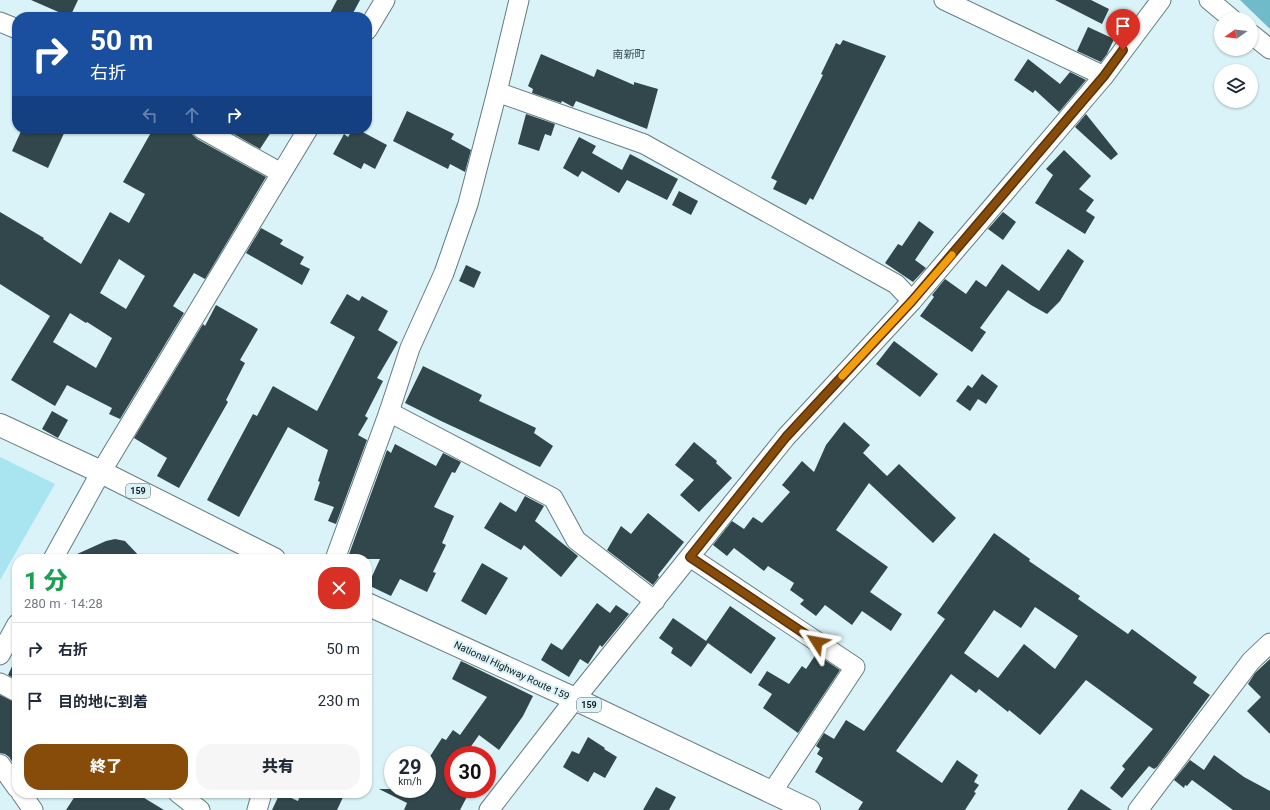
<!DOCTYPE html>
<html lang="ja">
<head>
<meta charset="utf-8">
<style>
  :root { --surface:#fff; --page:#f6f6f7; --text:#1f2937; --muted:#747a83; --line:#e0e1e3; --accent:#884c0a }
  body { margin:0; font-family:Roboto,"Noto Sans JP",sans-serif; background:var(--page); color:var(--text); height:100vh; display:flex; flex-direction:column; font-size:15px; white-space:nowrap }
  * { box-sizing:border-box; margin:0 }
  p { font-size:13px; color:var(--muted) }
  .icon { flex:none; width:22px; height:22px; fill:none; stroke:currentColor; stroke-width:2; stroke-linecap:round; stroke-linejoin:round }
  .map { position:relative; flex:1; overflow:hidden }
  .sheet { position:absolute; left:12px; top:554px; width:360px; height:244px; display:flex; flex-direction:column; background:var(--surface); border-radius:16px; box-shadow:0 1px 3px #0004 }
  .sheet>* { flex:none }
  .banner { position:absolute; left:12px; top:12px; width:360px; height:122px; border-radius:16px; box-shadow:0 1px 3px #0004; background:#1a4fa0; color:#fff; overflow:hidden }
  .needle { width:26px; rotate:256deg }
  .tools { position:absolute; left:1214px; top:12px; display:grid; gap:8px }
  .tools a { display:grid; place-items:center; width:44px; height:44px; border-radius:50%; background:var(--surface); box-shadow:0 1px 3px #0004; font-size:20px }
  .speed { position:absolute; left:384px; top:746px; display:flex; gap:8px; font-size:20px; font-weight:700; text-align:center }
  .speed>* { display:grid; place-content:center; width:52px; height:52px; border-radius:50%; background:var(--surface); box-shadow:0 1px 3px #0004; line-height:1 }
  .speed small { font-size:10px; font-weight:400 }
  .speed .limit { border:6px solid #d22; background:#fff; color:#111 }
  .pin { position:absolute; display:grid; place-items:center; width:34px; height:34px; color:#fff; margin:-41px -17px; border-radius:50% 50% 50% 0; rotate:-45deg; box-shadow:0 0 4px #0007 }
  .pin .icon { rotate:45deg }
  .me { position:absolute; width:44px; margin:-22px; rotate:304deg; stroke-linejoin:round; filter:drop-shadow(0 0 3px #0008) }
  .turn { display:flex; align-items:center; gap:14px; height:84px; padding:0 12px; font-size:18px }
  .turn .icon { width:52px; height:52px; stroke-width:2.5 }
  .turn b { display:block; font-size:28px; line-height:34px }
  .lanes { display:flex; align-items:center; height:38px; padding:0 12px; background:#0003; justify-content:center; gap:20px; direction:ltr }
  .lanes .off { opacity:.35 }
  .round { display:grid; place-items:center; flex:none; width:42px; height:42px; border-radius:16px; background:var(--page) }
  .head { display:flex; align-items:center; justify-content:space-between; height:68px; padding:0 12px }
  h1 { font-size:24px; font-weight:800; line-height:30px; color:#1e9e55 }
  .button { display:flex; gap:8px; margin-top:auto; padding:8px 12px }
  .button a { flex:1; height:46px; border-radius:16px; background:var(--accent); color:#fff; font-size:16px; font-weight:800; line-height:46px; text-align:center }
  .button a+a { background:var(--page); color:var(--text) }
  ul { padding:0; list-style:none }
  li { display:flex; align-items:center; gap:12px; height:52px; padding:0 12px; border-top:1px solid var(--line) }
  li div { flex:1 }
  li b { display:block; font-size:15px }
  li em { font-style:normal }
  .map>svg:first-child { display:block }
  .green { fill:#a8e5f1 }
  .forest { fill:#6fbbc9 }
  .building { fill:#31474b; fill-rule:evenodd }
  .lines { fill:none; stroke-linecap:round; stroke-linejoin:round }
  .street-casing { stroke:#647c80; stroke-width:21 }
  .highway-casing { stroke:#647c80; stroke-width:24 }
  .street { stroke:#fff; stroke-width:19 }
  .highway { stroke:#fff; stroke-width:22 }
  .route-casing { stroke:#583106; stroke-width:10 }
  .route { stroke:#884c0a; stroke-width:7 }
  .slow { stroke:#f59e0b; stroke-width:7 }
  .labels { text-anchor:middle; stroke-width:4; stroke-linejoin:round; paint-order:stroke }
  .shield { fill:#d9f3f8; stroke:#4e5c5f; stroke-width:1 }
  .shield-label { font-size:9px; font-weight:bold; fill:#131c1e }
  .street-label { font-size:10px; fill:#131c1e; stroke:#d9f3f8 }
  .neighbourhood-label { font-size:11px; fill:#374d52; stroke:#d9f3f8 }
</style>
</head>
<body>
<div class="map">
<svg width="1270" height="810" viewBox="0 0 1270 810">
  <rect width="100%" height="100%" fill="#d9f3f8"/>
  <polygon class="green" points="0,457 55,484 0,580"/>
  <polygon class="forest" points="1240,0 1270,0 1270,29"/>
  <g class="building">
    <polygon points="31,0 78,0 70,17"/>
    <polygon points="337,0 360,0 351,17 328,17"/>
    <polygon points="1055,0 1091,0 1109,9 1102,24"/>
    <polygon points="1088,27 1114,39 1107,54 1101,62 1077,51"/>
    <polygon points="843,40 886,56 813,200 810,198 806,205 773,189 777,181 771,178 823,75 821,74 836,43 840,45"/>
    <polygon points="541,54 594,77 597,69 634,85 634,82 658,89 647,129 576,101 573,107 562,101 561,103 532,93 533,89 528,86"/>
    <polygon points="1028,59 1060,84 1070,72 1086,80 1059,112 1035,90 1033,93 1014,80"/>
    <polygon points="407,111 454,134 451,139 471,150 465,172 450,164 448,169 393,141"/>
    <polygon points="526,114 555,124 551,136 545,134 539,151 518,144"/>
    <polygon points="1086,114 1118,154 1111,160 1075,127"/>
    <polygon points="22,129 66,129 48,168 12,151"/>
    <path d="M153,129h38l1,5 5,5 69,38 -61,102 -11,-6 -21,33 11,7 -64,106 -11,-5 3,-6 -45,-23 -12,21 -44,-26 39,-64 -50,-32v-72l44,26 -1,1 38,25 29,-52 19,11 16,-29 -22,-12zM119,259l26,17 -19,33 -26,-16zM70,313l16,10 1,-1 25,16 -16,30 -43,-26z"/>
    <polygon points="225,129 273,129 260,149"/>
    <polygon points="353,129 357,129 387,145 375,169 364,163 361,169 333,154 344,134 348,137"/>
    <polygon points="579,137 596,146 592,153 622,170 630,154 678,179 667,200 627,180 619,193 582,171 578,177 563,168"/>
    <polygon points="1064,150 1091,176 1079,189 1094,200 1086,211 1095,217 1085,234 1035,203 1053,175 1046,169"/>
    <polygon points="679,191 698,201 691,215 672,205"/>
    <polygon points="1003,212 1016,222 1003,240 988,229"/>
    <polygon points="919,221 934,232 915,260 926,268 913,282 885,263 898,244 902,246"/>
    <polygon points="261,228 283,240 280,244 304,257 300,264 310,269 302,285 246,253"/>
    <polygon points="1068,249 1084,261 1060,301 1047,314 1031,305 1008,290 980,328 986,332 972,352 920,316 934,297 932,295 945,279 966,294 976,280 986,287 1002,264 1039,291"/>
    <polygon points="466,265 481,272 474,288 459,281"/>
    <polygon points="347,294 359,301 362,296 388,311 378,330 398,342 377,378 383,381 365,416 368,418 358,435 367,440 336,524 328,521 334,507 314,500 320,482 318,481 328,450 288,427 239,517 207,500 253,414 257,416 273,386 317,411 355,337 330,323"/>
    <polygon points="216,305 258,329 240,360 245,363 226,400 228,402 179,488 157,476 167,458 134,438 203,324 205,326"/>
    <polygon points="894,341 938,374 920,397 876,364"/>
    <polygon points="423,366 482,395 479,401 536,428 534,433 553,446 540,467 441,421 405,403"/>
    <polygon points="982,374 998,386 986,404 978,399 970,411 956,401 968,385 972,388"/>
    <polygon points="52,411 68,420 58,438 42,429"/>
    <polygon points="844,422 870,445 863,453 887,476 899,464 956,518 933,543 869,483 836,530 888,567 870,592 902,614 891,631 862,611 852,625 825,605 816,616 800,604 804,600 790,590 794,583 768,566 764,571 734,548 727,556 713,545 732,521 744,529 753,517 762,523 790,492 782,485 802,461 814,472 826,445"/>
    <polygon points="694,442 717,461 716,463 732,478 699,512 680,495 694,480 675,465"/>
    <polygon points="395,444 436,466 443,453 461,462 455,473 452,472 434,507 454,516 442,543 446,545 433,572 436,573 427,592 400,579 391,596 368,585 380,559 354,559 348,557 387,450 391,453"/>
    <polygon points="525,496 544,506 535,521 578,556 561,577 524,545 521,550 484,528 500,502 516,512"/>
    <polygon points="648,513 684,542 658,575 659,577 653,585 607,550 621,526 631,534"/>
    <path d="M994,533l36,26 -1,2 51,35 -2,3 50,35 4,-5 65,48 -4,6 17,12 -53,72 -3,2 -5,-3 -27,32 -12,-10 15,-19 -3,-3 31,-37 -67,-49 -46,55 -31,-25 -1,2 -29,-23 -3,4 -25,-19 -55,77 46,32 15,-23 21,15 -4,7 5,3 -5,7 2,1 -11,17h-107l5,-8 -48,-30 8,-14 -6,-4 3,-5 -4,-3 8,-13 10,6 12,-19 18,11 81,-112 -8,-6zM1035,607l43,29 -23,33 -31,-25 -26,34 -34,-25 30,-43 27,18z"/>
    <polygon points="115,539 125,541 142,559 66,559 106,541"/>
    <polygon points="482,563 508,578 486,615 461,601"/>
    <polygon points="597,603 610,613 616,605 629,614 602,647 600,645 588,664 580,659 569,677 541,660 551,643 562,650"/>
    <polygon points="730,606 776,638 751,674 708,643 691,667 671,653 673,648 659,638 673,618 706,641"/>
    <polygon points="816,654 840,670 798,733 763,708 772,694 758,685 767,671 789,684 802,666 806,669"/>
    <polygon points="17,656 17,680 8,675"/>
    <polygon points="1270,659 1270,734 1247,711 1261,697 1248,684 1255,673"/>
    <polygon points="461,661 533,696 523,716 499,750 479,735 465,755 453,755 453,789 471,789 460,810 404,810 407,803 379,789 427,789 427,761 442,738 446,740 453,730 460,735 487,697 452,679"/>
    <polygon points="0,695 17,703 17,763 15,766 9,757 5,754 0,753"/>
    <polygon points="588,737 605,748 604,749 617,757 605,778 594,772 588,782 563,767 572,751 579,754"/>
    <polygon points="1214,755 1244,777 1270,791 1270,810 1233,810 1192,780 1187,786 1185,785 1184,788 1174,780 1190,760 1204,770"/>
    <polygon points="656,787 676,797 669,810 643,810"/>
    <polygon points="1081,789 1112,810 1067,810"/>
    <polygon points="77,793 136,793 164,810 66,810"/>
    <polygon points="280,793 298,801 301,793 345,793 337,810 272,810"/>
  </g>
  <g class="lines">
    <defs>
      <g id="street">
        <polyline points="944,0 1104,76"/>
        <polyline points="1209,0 1232,19"/>
        <polyline points="0,22 17,29"/>
        <polyline points="367,30 385,0"/>
        <polyline points="1251,34 1270,49"/>
        <polyline points="497,92 644,144 896,284 912,301"/>
        <polyline points="202,129 281,173"/>
        <polyline points="389,412 553,498 576,540 655,601"/>
        <polyline points="690,557 855,667 772,792"/>
        <polyline points="53,559 101,472 308,129"/>
        <polyline points="335,559 389,412 410,348 444,273 468,204 497,92 519,0"/>
        <polyline points="0,655 17,624"/>
        <polyline points="0,683 17,692"/>
        <polyline points="0,764 17,788"/>
        <polyline points="21,793 33,810"/>
        <polyline points="178,793 200,810"/>
        <polyline points="257,810 262,793"/>
        <polyline points="489,810 575,699 786,437 912,301 1104,76 1161,0"/>
        <polyline points="1138,810 1251,661 1270,643"/>
      </g>
      <g id="highway">
        <polyline points="0,425 101,472 274,559"/>
        <polyline points="367,604 575,699 809,810"/>
      </g>
    </defs>
    <use href="#street" class="street-casing"/>
    <use href="#highway" class="highway-casing"/>
    <use href="#street" class="street"/>
    <use href="#highway" class="highway"/>
  </g>
  <g class="lines">
    <defs>
      <polyline id="route" points="817,642 690,557 786,437 912,301 1104,76 1123,50"/>
    </defs>
    <use href="#route" class="route-casing"/>
    <use href="#route" class="route"/>
    <polyline class="slow" points="842,376 912,301 952,255"/>
  </g>
  <g class="labels">
    <g class="shield">
      <rect x="126" y="484" width="24" height="14" rx="3"/>
      <rect x="577" y="698" width="24" height="14" rx="3"/>
    </g>
    <g class="shield-label">
      <text x="138" y="494">159</text>
      <text x="589" y="708">159</text>
    </g>
    <g class="street-label">
      <text transform="translate(512 670) rotate(25)" y="4">National Highway Route 159</text>
    </g>
    <g class="neighbourhood-label">
      <text x="629" y="58">南新町</text>
    </g>
  </g>
</svg>
<div class="tools">
<a><svg class="needle" viewBox="-14 -14 28 28"><path d="M0-13l5 13h-10z" fill="#e53935"/><path d="M0 13l5-13h-10z" fill="#747a83"/></svg></a>
<a><svg class="icon" aria-label="layers" viewBox="0 0 24 24"><path d="M12 4l9 5-9 5-9-5zM3 14l9 5 9-5"/></svg></a>
</div>
<div class="speed"><div>29<small>km/h</small></div><div class="limit">30</div></div>
<div class="pin" style="left:1123px;top:50px;background:#d93025"><svg class="icon" aria-label="arrive" viewBox="0 0 24 24"><path d="M6 21V4h12l-3 4 3 4H6"/></svg></div>
<svg class="me" style="left:817px;top:642px" viewBox="-20 -20 40 40"><path d="M0-17L14 15 0 8-14 15z" fill="#884c0a" stroke="#fff" stroke-width="4"/></svg>
<div class="banner">
<div class="turn"><svg class="icon" aria-label="right" viewBox="0 0 24 24"><path d="M7 20v-9h11M14 6l5 5-5 5"/></svg><div><b>50 m</b>右折</div></div>
<div class="lanes"><svg class="icon off" aria-label="left" viewBox="0 0 24 24"><path d="M17 20v-9H6M10 6l-5 5 5 5"/></svg><svg class="icon off" aria-label="ahead" viewBox="0 0 24 24"><path d="M12 20V5M6 11l6-6 6 6"/></svg><svg class="icon" aria-label="right" viewBox="0 0 24 24"><path d="M7 20v-9h11M14 6l5 5-5 5"/></svg></div>
</div>
<section class="sheet">
<div class="head"><div><h1>1 分</h1><p>280 m · 14:28</p></div><a class="round" style="background:#d93025;color:#fff"><svg class="icon" aria-label="close" viewBox="0 0 24 24"><path d="M6 6l12 12M18 6L6 18"/></svg></a></div>
<ul>
<li><svg class="icon" aria-label="right" viewBox="0 0 24 24"><path d="M7 20v-9h11M14 6l5 5-5 5"/></svg><div><b>右折</b></div><em>50 m</em></li>
<li><svg class="icon" aria-label="arrive" viewBox="0 0 24 24"><path d="M6 21V4h12l-3 4 3 4H6"/></svg><div><b>目的地に到着</b></div><em>230 m</em></li>
</ul>
<div class="button"><a>終了</a><a>共有</a></div>
</section>
</div>
</body>
</html>
